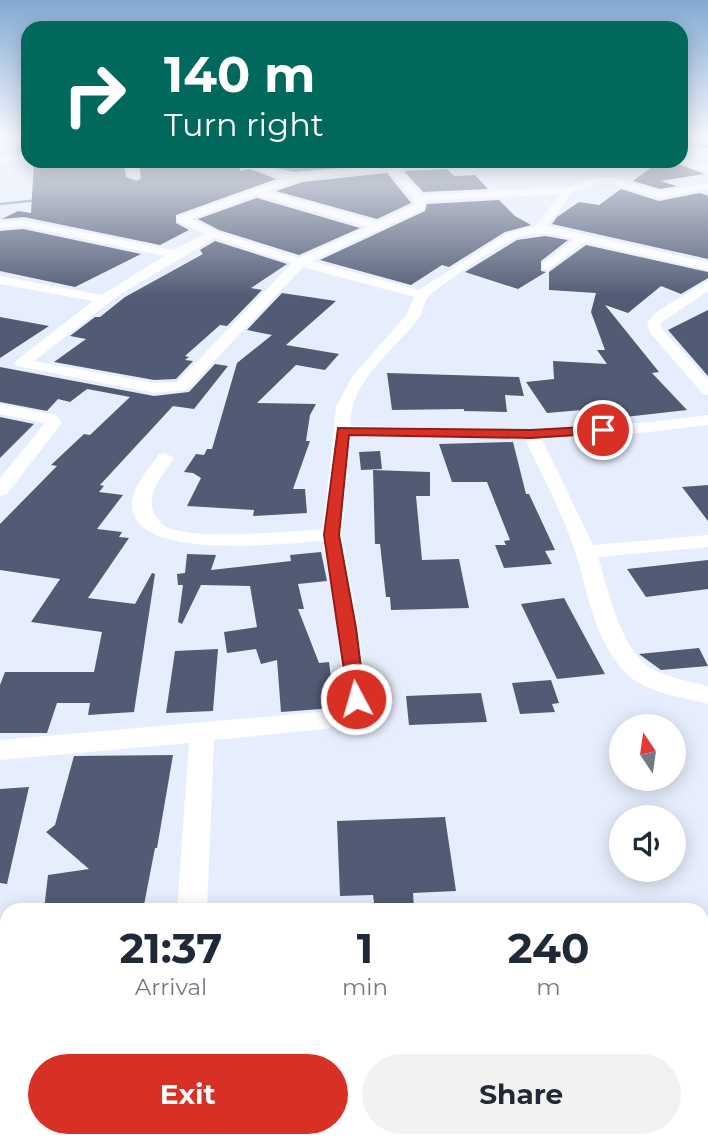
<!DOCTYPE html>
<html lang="en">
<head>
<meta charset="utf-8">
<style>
  :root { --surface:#fff; --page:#f2f2f3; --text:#1f2937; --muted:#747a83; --accent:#d93025 }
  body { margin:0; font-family:Montserrat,sans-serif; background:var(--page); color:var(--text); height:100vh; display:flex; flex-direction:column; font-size:26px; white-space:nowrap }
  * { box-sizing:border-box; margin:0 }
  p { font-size:23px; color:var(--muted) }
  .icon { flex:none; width:38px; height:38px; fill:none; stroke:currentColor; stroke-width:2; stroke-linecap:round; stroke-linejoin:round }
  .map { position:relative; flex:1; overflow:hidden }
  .panel { position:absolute; left:0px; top:903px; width:709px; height:245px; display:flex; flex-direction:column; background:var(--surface); border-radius:21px 21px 0 0; box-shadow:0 4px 18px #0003 }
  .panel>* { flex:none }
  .top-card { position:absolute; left:21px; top:21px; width:667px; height:147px; border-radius:21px; box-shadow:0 4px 18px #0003; background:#00695c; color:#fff; overflow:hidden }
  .needle { width:46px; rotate:347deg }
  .buttons { position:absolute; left:609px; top:714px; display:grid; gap:14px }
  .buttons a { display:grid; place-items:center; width:77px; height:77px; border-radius:50%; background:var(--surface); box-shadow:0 4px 18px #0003; font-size:35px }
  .pin { position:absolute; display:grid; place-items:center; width:60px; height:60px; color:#fff; margin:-30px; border:4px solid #fff; border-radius:50%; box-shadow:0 2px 7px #0007 }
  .me { position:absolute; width:77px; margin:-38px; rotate:354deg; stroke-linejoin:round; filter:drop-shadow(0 0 5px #0008) }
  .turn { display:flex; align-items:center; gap:24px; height:147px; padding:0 28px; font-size:32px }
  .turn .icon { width:91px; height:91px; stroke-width:2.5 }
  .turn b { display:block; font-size:49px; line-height:60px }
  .eta { display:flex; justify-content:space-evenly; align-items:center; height:119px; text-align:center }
  .eta b { font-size:42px; font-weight:700; line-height:49px }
  .primary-button { display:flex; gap:14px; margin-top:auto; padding:14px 28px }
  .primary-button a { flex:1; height:80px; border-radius:42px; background:var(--accent); color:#fff; font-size:28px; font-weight:700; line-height:80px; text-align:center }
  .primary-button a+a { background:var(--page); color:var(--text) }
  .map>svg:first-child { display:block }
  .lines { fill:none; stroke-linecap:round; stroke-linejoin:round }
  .stream { stroke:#8d98b3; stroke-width:2.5 }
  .building { fill:#515b74 }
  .minor { fill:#fff; fill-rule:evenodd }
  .route { fill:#d93025; stroke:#8d1f18; stroke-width:2 }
</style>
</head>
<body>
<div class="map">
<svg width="708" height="1148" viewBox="0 0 708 1148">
  <rect width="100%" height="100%" fill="#e6edfc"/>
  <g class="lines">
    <g class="stream">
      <polyline points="681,143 708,146"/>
      <polyline points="233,168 272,161"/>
      <polyline points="0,204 39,200"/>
    </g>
  </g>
  <g class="building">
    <polygon points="34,161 124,161 126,177 137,181 141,178 139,161 235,161 240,165 240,171 250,169 276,179 176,215 176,223 189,230 160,245 24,217 2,219 18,211 31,213"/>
    <polygon points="291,161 406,161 406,162 294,172 267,166"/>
    <polygon points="660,161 671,161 704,174 660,181 677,186 660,189 633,181"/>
    <polygon points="447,169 454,176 475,175 488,189 423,192 404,171"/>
    <polygon points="387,173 411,203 377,219 276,191 303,182"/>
    <polygon points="621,189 659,201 700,193 708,196 708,259 552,224 557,217 579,202 599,205"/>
    <polygon points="257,198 360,228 299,255 219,230 198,219"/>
    <polygon points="499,200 515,216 531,225 505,232 449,267 442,265 411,285 320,260 425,211 427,204"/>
    <polygon points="23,229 141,254 75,287 0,271 0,231"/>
    <polygon points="545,236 568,240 541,261 541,271 546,272 518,289 465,272 517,240"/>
    <polygon points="215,241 287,264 251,288 262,290 227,326 220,325 185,356 189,357 185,360 193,361 176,379 154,380 54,362 86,339 70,336 95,317 100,317 125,297 203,254 200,250"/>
    <polygon points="586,245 708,272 708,278 681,294 661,286 628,313 605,305 659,372 652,373 687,410 625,417 617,407 547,413 526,382 554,379 553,361 607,364 597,350 605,350 591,312 596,293 549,290 549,272"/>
    <polygon points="282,293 336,301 286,345 339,354 325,370 296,365 257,403 316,404 310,415 306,441 310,441 293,489 305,489 307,513 253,516 254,510 187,506 201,478 193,473 184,472 196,454 204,455 207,449 212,449 237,363 272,335 247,330"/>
    <polygon points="708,310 708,376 668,330"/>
    <polygon points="0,317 49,326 0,358"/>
    <polygon points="215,364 228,366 194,409 173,406 100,485 104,486 99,492 123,495 97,529 122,532 119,537 129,538 88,598 135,604 152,573 155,574 134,712 88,715 90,703 57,703 47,733 0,733 0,685 5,672 94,672 102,632 31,622 60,579 0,570 0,524 57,466 51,465 84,434 90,435 130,397 87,389 70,402 58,399 47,411 0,402 0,367 154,396 189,392"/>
    <polygon points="387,373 519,377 524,396 505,395 507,412 464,411 464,409 392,410"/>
    <polygon points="0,417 34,424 0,458"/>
    <polygon points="513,442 526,494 529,494 555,550 545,551 552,564 504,568 495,545 506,545 504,541 510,540 487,482 452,482 439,444"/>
    <polygon points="380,451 382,469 361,470 359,452"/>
    <polygon points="373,470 430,472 430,496 416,496 422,560 459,559 469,608 391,610 390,597 386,597 380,544 375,544"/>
    <polygon points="708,485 708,521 682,487"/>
    <polygon points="321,552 327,581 298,584 304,609 298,609 319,663 329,662 334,702 321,709 281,712 277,660 261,664 256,649 227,653 224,632 257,627 250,586 201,585 182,624 178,622 183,585 178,585 177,574 185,573 187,554 216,555 211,570 291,561 290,555"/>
    <polygon points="708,560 708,589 646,597 627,569"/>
    <polygon points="564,598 605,674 557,679 521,604"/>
    <polygon points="699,648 708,666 661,670 639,654"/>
    <polygon points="218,649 213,711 166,713 175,651"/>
    <polygon points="551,680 559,703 552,704 555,712 520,714 512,683"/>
    <polygon points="481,693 487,722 409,725 406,696"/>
    <polygon points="173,755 157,848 155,848 143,910 44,910 48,875 89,869 46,832 55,825 74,756"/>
    <polygon points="29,787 7,884 0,883 0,789"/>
    <polygon points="445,817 456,891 413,893 414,908 375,910 373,895 340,896 337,821"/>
  </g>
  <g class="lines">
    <g class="minor">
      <polygon points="28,155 28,161 0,163 0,157"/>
      <polygon points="681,156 708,166 708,172 678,161 681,161"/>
      <polygon points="126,161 136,161 138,178 129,176"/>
      <path d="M237,161c19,0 42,15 57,14 67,-8 133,-14 201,-14l-5,3 -92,5 24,26 146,-8 28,-9h19l45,14 48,-9v6l-48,9 -46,-14h-17l-24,8 -26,34 161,36v8l-123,-28 -38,28 -4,-1v-6l31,-24c-21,-5 -37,-9 -58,-1 -18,7 -70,44 -86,57 -7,6 -6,16 -12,24 -23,31 -71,64 -67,107l180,3 119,-7 58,-7v10l-58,7 -108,7 51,106 115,-10v12l-110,10c10,32 23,94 53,111 17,10 38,13 57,18v18c-25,-7 -61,-11 -80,-29 -37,-35 -41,-94 -58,-138 -13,-34 -30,-66 -45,-98l-174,-3 -9,99 17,93 9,71 -15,19 -27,11 -112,11 -7,170h-30l12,-167 -189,17v-20l320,-28 12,-5 12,-10 -7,-69 -14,-87c-35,2 -206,24 -190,-45 4,-15 17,-29 26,-42l6,-1 9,5c-8,13 -22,27 -22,42 -1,11 5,22 15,27 30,14 119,4 156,2l13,-122 16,-30 55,-63 7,-17 -111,-30 -116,123 -33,3 -137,-27 -3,-3 3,-3 76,-59 -93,-17v-8l102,19 62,-39 -141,-30 -23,2v-6l23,-2 150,30 32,-16 -28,-13v-4l106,-38zM388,170l26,29v6l-37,17 -110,-31 35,-12zM560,194l-24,32 -30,8 -87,56 -107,-29 112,-52 1,-8zM257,195l111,32 -69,31 -81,-26 -27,-13zM215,238l77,25 -115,119 -23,1 -120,-22 85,-66z"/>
      <polygon points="708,281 708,291 661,323 662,329 708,380 708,395 702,393 650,333 647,322 659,310"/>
      <polygon points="0,404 56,415 62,423 7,494 0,496 0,478 45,423 0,414"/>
      <polygon points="160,1141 196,1141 196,1146 161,1148"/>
    </g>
  </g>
  <linearGradient id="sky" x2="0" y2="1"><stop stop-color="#83a9d3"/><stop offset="0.46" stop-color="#f4f7fe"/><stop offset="1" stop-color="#f4f7fe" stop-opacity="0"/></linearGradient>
  <rect width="708" height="298" fill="url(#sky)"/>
  <polygon class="route" points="603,426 609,430 607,433 531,438 349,435 339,535 356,628 365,699 362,704 349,704 324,535 338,428 531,430"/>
</svg>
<div class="buttons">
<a><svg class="needle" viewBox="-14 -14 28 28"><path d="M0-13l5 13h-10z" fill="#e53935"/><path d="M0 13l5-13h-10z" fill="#747a83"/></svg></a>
<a><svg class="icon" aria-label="sound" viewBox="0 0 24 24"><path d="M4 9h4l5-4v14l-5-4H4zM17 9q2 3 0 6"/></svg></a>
</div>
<div class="pin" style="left:603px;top:430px;background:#d93025"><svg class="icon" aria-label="arrive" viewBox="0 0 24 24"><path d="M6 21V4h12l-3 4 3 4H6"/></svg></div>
<svg class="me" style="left:356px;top:699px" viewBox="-20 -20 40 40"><circle r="17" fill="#d93025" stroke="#fff" stroke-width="3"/><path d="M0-11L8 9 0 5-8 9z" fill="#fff"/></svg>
<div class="top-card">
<div class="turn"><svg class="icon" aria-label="right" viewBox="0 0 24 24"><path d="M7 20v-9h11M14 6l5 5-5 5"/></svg><div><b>140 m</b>Turn right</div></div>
</div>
<section class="panel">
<div class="eta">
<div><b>21:37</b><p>Arrival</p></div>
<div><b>1</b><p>min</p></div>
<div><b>240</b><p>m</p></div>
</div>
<div class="primary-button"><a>Exit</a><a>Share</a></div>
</section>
</div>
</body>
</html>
